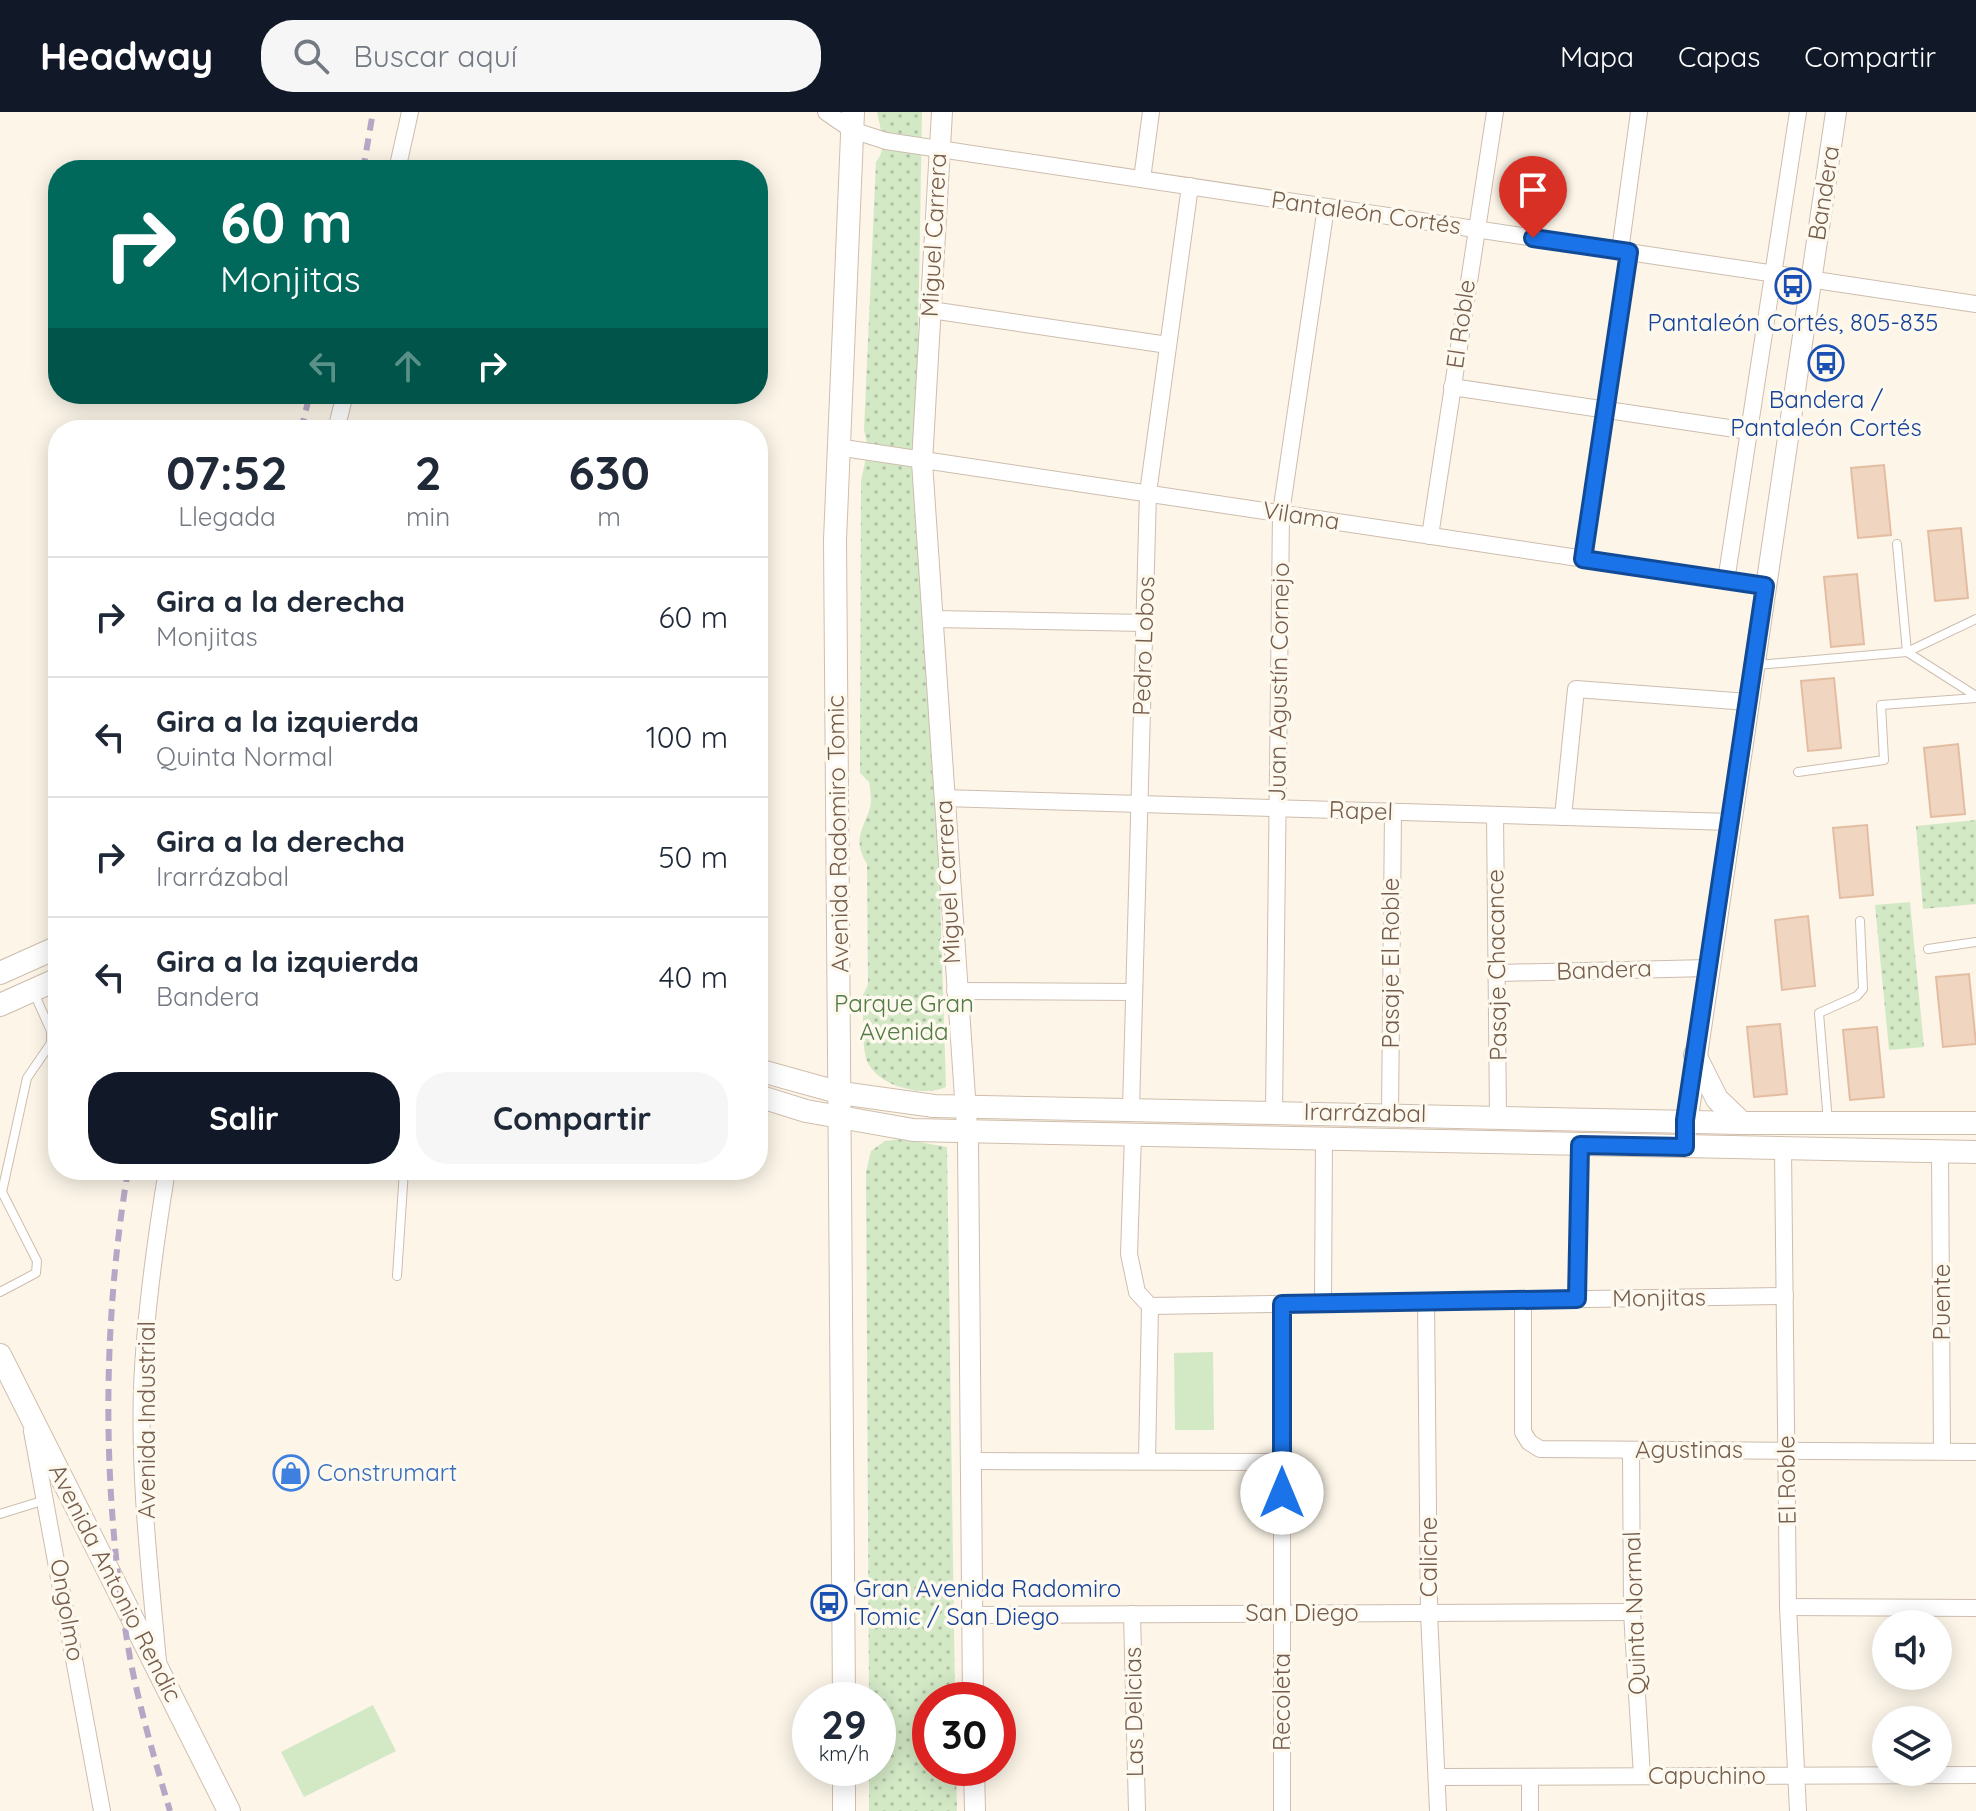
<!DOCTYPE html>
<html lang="es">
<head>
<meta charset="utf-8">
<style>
  :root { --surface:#fff; --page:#f6f6f7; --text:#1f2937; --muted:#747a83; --line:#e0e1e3; --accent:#111827 }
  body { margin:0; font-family:Quicksand,sans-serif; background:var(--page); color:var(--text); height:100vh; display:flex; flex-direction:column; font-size:30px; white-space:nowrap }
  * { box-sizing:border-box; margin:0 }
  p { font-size:26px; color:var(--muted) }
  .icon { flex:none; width:44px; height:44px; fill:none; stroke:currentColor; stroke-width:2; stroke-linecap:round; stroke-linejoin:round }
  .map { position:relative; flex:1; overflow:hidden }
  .side { position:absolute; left:48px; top:308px; width:720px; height:760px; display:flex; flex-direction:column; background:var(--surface); border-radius:32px; box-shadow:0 4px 20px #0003 }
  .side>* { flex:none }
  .guide { position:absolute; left:48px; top:48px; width:720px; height:244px; border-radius:32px; box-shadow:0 4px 20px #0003; background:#00695c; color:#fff; overflow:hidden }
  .buttons { position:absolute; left:1872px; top:1498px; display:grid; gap:16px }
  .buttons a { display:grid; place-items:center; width:80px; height:80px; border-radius:50%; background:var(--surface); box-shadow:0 4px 20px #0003; font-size:40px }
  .speed { position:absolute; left:792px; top:1570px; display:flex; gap:16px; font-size:40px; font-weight:700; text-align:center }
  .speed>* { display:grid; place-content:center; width:104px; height:104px; border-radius:50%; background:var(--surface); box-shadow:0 4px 20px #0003; line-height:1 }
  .speed small { font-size:20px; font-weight:400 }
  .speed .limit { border:12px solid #d22; background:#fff; color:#111 }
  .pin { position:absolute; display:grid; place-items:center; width:68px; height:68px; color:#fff; margin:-82px -34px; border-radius:50% 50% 50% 0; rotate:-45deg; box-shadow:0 0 8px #0007 }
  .pin .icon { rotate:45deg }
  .me { position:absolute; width:88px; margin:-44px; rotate:0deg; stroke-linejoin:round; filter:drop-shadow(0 0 6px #0008) }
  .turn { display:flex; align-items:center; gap:28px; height:168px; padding:0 40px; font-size:36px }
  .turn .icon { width:104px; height:104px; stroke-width:2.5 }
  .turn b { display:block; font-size:56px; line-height:68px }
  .lanes { display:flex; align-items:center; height:76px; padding:0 40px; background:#0003; justify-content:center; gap:40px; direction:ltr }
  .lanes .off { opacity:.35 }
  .eta { display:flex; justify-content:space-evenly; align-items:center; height:136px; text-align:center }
  .eta b { font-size:48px; font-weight:700; line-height:56px }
  .cta { display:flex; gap:16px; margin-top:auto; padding:16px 40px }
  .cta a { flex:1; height:92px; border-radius:32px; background:var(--accent); color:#fff; font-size:32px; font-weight:700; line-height:92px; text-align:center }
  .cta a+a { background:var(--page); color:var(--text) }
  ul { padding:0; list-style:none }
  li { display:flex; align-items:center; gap:24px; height:120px; padding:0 40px; border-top:2px solid var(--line) }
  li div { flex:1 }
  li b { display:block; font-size:30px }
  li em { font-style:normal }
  header { display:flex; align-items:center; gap:48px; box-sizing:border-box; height:112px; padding:0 40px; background:var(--accent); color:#fff }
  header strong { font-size:38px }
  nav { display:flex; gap:44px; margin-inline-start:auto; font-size:28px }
  .search { width:560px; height:72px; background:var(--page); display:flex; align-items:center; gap:20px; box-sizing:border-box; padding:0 28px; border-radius:32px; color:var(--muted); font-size:30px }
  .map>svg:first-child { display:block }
  .grass { fill:url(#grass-dots) }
  .pitch { fill:#d3e9c6 }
  .building { fill:#f0d5c0; stroke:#e3bda1; stroke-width:2 }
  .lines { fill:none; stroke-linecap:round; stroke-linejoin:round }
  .service-casing { stroke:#cebdae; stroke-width:10 }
  .minor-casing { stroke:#cebdae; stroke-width:18 }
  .tertiary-casing { stroke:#cebdae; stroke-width:22 }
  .secondary-casing { stroke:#d0beac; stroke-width:24 }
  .service { stroke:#fff; stroke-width:8 }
  .minor { stroke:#fff; stroke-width:16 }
  .tertiary { stroke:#fff; stroke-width:20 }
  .secondary { stroke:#fff; stroke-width:22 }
  .rail { stroke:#b8a6c6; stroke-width:6; stroke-dasharray:12 8; stroke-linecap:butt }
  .route-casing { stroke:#114b97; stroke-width:20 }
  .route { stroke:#1a73e8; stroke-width:14 }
  .labels { text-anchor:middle; stroke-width:7; stroke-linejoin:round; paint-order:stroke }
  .street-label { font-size:24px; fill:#755d4c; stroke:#fef9ef }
  .transit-label { font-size:24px; fill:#164399; stroke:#fef9ef }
  .park-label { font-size:24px; fill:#537b44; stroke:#fef9ef }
  .shop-label { font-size:24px; fill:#366cbe; stroke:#fef9ef; text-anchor:start }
</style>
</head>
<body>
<header>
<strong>Headway</strong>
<div class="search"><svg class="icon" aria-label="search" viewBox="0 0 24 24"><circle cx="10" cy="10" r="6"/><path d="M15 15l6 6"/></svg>Buscar aquí</div>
<nav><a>Mapa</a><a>Capas</a><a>Compartir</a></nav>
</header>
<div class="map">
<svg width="1976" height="1699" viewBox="0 0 1976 1699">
  <defs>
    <pattern id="grass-dots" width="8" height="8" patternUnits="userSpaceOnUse" patternTransform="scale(2)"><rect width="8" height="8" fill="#d3e9c6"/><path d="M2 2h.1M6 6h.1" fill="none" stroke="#b0c0a3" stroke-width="1.8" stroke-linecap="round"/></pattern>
  </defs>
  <rect width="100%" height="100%" fill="#fcf5e8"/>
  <g class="grass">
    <path d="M877,0h45l-6,350 21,336 9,289c-22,11 -72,-1 -80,-29 -5,-19 -2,-44 -3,-63l5,-10 -1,-121c-18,-29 2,-41 4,-62 0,-7 -1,-14 -2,-20l-9,-9 1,-292 7,-33 -4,-18 12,-268c12,-14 4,-34 1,-50z"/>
    <polygon points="1976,708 1976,792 1923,797 1916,714"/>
    <polygon points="1910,790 1924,935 1889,938 1875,793"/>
    <polygon points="902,1027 947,1035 955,1588 930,1588 930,1656 956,1656 957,1699 869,1699 869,1656 878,1656 878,1588 869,1588 866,1060 871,1039 885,1029"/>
  </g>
  <g class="pitch">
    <polygon points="1213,1240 1214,1318 1175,1318 1174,1241"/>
    <polygon points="373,1593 396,1639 304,1685 281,1640"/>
  </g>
  <g class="building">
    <polygon points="1884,353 1891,423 1858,426 1851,356"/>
    <polygon points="1961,416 1968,486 1935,489 1928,419"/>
    <polygon points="1857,462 1864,532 1831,535 1824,465"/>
    <polygon points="1834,566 1841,636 1808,639 1801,569"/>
    <polygon points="1958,632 1965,702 1931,705 1924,636"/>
    <polygon points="1867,713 1873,783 1840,786 1833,716"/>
    <polygon points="1808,804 1815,874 1782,878 1775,808"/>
    <polygon points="1969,862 1976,932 1943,935 1936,865"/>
    <polygon points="1780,912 1787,982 1754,985 1747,915"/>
    <polygon points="1877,915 1884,985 1850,988 1843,918"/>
  </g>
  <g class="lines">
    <defs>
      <g id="service">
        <polyline points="1897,432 1907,540 1976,584"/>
        <polyline points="1757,553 1907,540 1976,507"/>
        <polyline points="1798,660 1884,648 1881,593 1976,586"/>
        <polyline points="1928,837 1976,830"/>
        <polyline points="1828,1010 1819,901 1857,884 1863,877 1860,809"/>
        <polyline points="397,1164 404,1058"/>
        <polyline points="0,1180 36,1161 37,1149 2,1080 27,966 51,931 51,919 33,879"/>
        <polyline points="0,1402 45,1388"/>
      </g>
      <g id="minor">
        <polyline points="826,0 852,18 886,29 1976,192"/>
        <polyline points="397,58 410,0"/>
        <polyline points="1142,67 1151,0"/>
        <polyline points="1620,139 1639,0"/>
        <polyline points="931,198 1168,233"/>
        <polyline points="1452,275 1749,319"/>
        <polyline points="336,318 345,282"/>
        <polyline points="837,335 1765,474"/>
        <polyline points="1430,424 1495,0"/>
        <polyline points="1583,447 1629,140"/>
        <polyline points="1726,469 1798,0"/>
        <polyline points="933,507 1145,511"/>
        <polyline points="943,686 1730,710"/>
        <polyline points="1495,703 1498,1004"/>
        <polyline points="1563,705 1576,577 1748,590"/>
        <polyline points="1499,861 1708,856"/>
        <polyline points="955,879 1133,880"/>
        <polyline points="1131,997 1148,381 1190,74"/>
        <polyline points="1274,1000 1281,401 1326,95"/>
        <polyline points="1390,1002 1393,700"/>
        <polyline points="1133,1023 1129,1142 1137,1180 1150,1194 1147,1349"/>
        <polyline points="1783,1038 1788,1495 1798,1699"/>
        <polyline points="1940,1040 1942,1339"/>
        <polyline points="1577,1187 1580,1033"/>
        <polyline points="1523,1188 1523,1320 1529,1330 1540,1337 1976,1340"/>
        <polyline points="1426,1190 1429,1501 1438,1699"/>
        <polyline points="1323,1191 1324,1026"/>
        <polyline points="1282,1192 1282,1699"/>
        <polyline points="1150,1194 1785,1184"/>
        <polyline points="32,1319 102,1699"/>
        <polyline points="1631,1338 1632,1500 1642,1664"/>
        <polyline points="970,1349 1282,1350"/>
        <polyline points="1788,1495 1976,1496"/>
        <polyline points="1132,1502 1137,1699"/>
        <polyline points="971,1503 1632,1500"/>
        <path d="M158,1550c-8,-90 -19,-183 -16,-274 3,-74 13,-145 25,-218"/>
        <polyline points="1439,1665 1976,1663"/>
        <polyline points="1530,1665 1530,1699"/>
      </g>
      <g id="tertiary">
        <polyline points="942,0 922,350 968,1030 973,1588"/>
        <polyline points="1685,1025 1836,0"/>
        <polyline points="974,1656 975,1699"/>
      </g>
      <g id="secondary">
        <polyline points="0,861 58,835"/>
        <polyline points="0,893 58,867"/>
        <polyline points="1695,943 1717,987 1742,1011"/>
        <polyline points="758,958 841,981 934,994 1742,1011 1976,1011"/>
        <polyline points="758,984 806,999 913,1018 1976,1040"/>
        <polyline points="0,1243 229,1699"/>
        <polyline points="844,1588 835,428 853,0"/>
        <polyline points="844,1656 844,1699"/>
      </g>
    </defs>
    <use href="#service" class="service-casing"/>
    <use href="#minor" class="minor-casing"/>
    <use href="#tertiary" class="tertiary-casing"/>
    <use href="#secondary" class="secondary-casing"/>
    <use href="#service" class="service"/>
    <use href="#minor" class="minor"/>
    <use href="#tertiary" class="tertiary"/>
    <use href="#secondary" class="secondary"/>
    <g class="rail">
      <polyline points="363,58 373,0"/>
      <polyline points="301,318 310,282"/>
      <path d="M128,1058c-27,162 -26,327 2,488 10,52 25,103 40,153"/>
    </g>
  </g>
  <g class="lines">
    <defs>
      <polyline id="route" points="1282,1381 1282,1192 1577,1187 1580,1033 1685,1035 1685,1008 1765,474 1583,447 1629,140 1533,126"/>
    </defs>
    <use href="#route" class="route-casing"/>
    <use href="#route" class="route"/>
  </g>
  <defs>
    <symbol id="bus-ring" viewBox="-11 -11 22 22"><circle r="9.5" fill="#fef9ef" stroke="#1a4fb4" stroke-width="1.5"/><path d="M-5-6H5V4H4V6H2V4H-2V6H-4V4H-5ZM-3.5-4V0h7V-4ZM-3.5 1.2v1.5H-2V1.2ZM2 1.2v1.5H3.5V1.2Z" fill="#1a4fb4"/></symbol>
    <symbol id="shop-ring" viewBox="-11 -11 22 22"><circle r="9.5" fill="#fef9ef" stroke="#3f7fe0" stroke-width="1.5"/><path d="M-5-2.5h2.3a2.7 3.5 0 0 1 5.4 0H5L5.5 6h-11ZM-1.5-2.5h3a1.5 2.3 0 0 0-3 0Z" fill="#3f7fe0"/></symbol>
  </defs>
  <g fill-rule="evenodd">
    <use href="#bus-ring" x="1773" y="154" width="40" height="40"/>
    <use href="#bus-ring" x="1806" y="231" width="40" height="40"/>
    <use href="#shop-ring" x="271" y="1341" width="40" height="40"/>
    <use href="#bus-ring" x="809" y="1471" width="40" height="40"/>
  </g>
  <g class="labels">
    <g class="street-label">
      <text transform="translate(1824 81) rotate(-81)" y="8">Bandera</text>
      <text transform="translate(1366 101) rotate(8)" y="8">Pantaleón Cortés</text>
      <text transform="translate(934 123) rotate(-87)" y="8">Miguel Carrera</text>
      <text transform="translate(1461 212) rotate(-82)" y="8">El Roble</text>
      <text transform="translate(1301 404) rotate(9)" y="8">Vilama</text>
      <text transform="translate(1144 534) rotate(-88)" y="8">Pedro Lobos</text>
      <text transform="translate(1279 570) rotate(-89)" y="8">Juan Agustín Cornejo</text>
      <text transform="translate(1361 699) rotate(2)" y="8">Rapel</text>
      <text transform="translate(838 722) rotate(-91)" y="8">Avenida Radomiro Tomic</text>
      <text transform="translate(948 770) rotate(-93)" y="8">Miguel Carrera</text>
      <text transform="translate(1391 851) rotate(-90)" y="8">Pasaje El Roble</text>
      <text transform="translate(1497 853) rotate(-91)" y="8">Pasaje Chacance</text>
      <text transform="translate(1604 858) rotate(-2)" y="8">Bandera</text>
      <text transform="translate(1365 1001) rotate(1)" y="8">Irarrázabal</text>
      <text transform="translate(1659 1186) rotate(-1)" y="8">Monjitas</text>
      <text transform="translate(1942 1190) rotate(-90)" y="8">Puente</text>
      <text transform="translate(147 1308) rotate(-90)" y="8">Avenida Industrial</text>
      <text x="1689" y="1346">Agustinas</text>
      <text transform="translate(1787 1368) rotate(-91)" y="8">El Roble</text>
      <text transform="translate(1429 1445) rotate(-90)" y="8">Caliche</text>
      <text transform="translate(115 1471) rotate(63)" y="8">Avenida Antonio Rendic</text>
      <text transform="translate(67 1498) rotate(80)" y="8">Ongolmo</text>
      <text x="1302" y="1509">San Diego</text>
      <text transform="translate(1635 1501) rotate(-92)" y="8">Quinta Normal</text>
      <text transform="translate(1282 1590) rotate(-90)" y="8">Recoleta</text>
      <text transform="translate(1134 1600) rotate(-91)" y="8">Las Delicias</text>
      <text x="1707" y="1672">Capuchino</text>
    </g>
    <g class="transit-label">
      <text x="1793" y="219">Pantaleón Cortés, 805-835</text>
      <text x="1826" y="296">Bandera /<tspan x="1826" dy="28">Pantaleón Cortés</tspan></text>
      <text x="855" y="1485" text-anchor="start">Gran Avenida Radomiro<tspan x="855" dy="28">Tomic / San Diego</tspan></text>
    </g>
    <g class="park-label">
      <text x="904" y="900">Parque Gran<tspan x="904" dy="28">Avenida</tspan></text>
    </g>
    <g class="shop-label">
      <text x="317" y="1369">Construmart</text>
    </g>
  </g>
</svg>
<div class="buttons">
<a><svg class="icon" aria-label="sound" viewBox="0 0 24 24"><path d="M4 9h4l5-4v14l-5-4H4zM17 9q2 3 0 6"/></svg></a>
<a><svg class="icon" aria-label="layers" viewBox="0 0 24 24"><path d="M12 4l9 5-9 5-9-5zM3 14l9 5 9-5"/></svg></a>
</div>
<div class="speed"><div>29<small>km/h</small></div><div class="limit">30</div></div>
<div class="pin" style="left:1533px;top:126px;background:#d93025"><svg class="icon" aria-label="arrive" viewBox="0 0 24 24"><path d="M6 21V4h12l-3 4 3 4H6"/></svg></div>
<svg class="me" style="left:1282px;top:1381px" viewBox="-20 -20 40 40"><circle r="19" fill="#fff"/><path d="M0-13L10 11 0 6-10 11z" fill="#1a73e8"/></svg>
<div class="guide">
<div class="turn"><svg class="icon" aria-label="right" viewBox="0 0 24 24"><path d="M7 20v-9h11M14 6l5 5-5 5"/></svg><div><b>60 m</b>Monjitas</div></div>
<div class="lanes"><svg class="icon off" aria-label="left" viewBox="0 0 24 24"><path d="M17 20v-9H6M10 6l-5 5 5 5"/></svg><svg class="icon off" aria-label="ahead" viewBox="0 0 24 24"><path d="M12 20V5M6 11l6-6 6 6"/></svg><svg class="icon" aria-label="right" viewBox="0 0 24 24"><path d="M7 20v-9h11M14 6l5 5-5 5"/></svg></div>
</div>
<section class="side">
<div class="eta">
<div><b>07:52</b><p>Llegada</p></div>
<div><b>2</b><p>min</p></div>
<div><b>630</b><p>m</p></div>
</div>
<ul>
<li><svg class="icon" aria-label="right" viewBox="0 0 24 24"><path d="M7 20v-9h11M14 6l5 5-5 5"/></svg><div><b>Gira a la derecha</b><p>Monjitas</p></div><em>60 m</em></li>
<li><svg class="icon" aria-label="left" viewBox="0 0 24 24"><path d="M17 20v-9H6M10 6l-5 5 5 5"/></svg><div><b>Gira a la izquierda</b><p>Quinta Normal</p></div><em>100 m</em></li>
<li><svg class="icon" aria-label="right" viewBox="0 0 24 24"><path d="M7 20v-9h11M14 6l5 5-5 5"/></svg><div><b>Gira a la derecha</b><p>Irarrázabal</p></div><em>50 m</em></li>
<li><svg class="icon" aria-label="left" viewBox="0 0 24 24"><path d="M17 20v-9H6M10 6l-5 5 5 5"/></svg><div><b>Gira a la izquierda</b><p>Bandera</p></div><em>40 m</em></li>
</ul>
<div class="cta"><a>Salir</a><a>Compartir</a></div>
</section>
</div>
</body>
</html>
